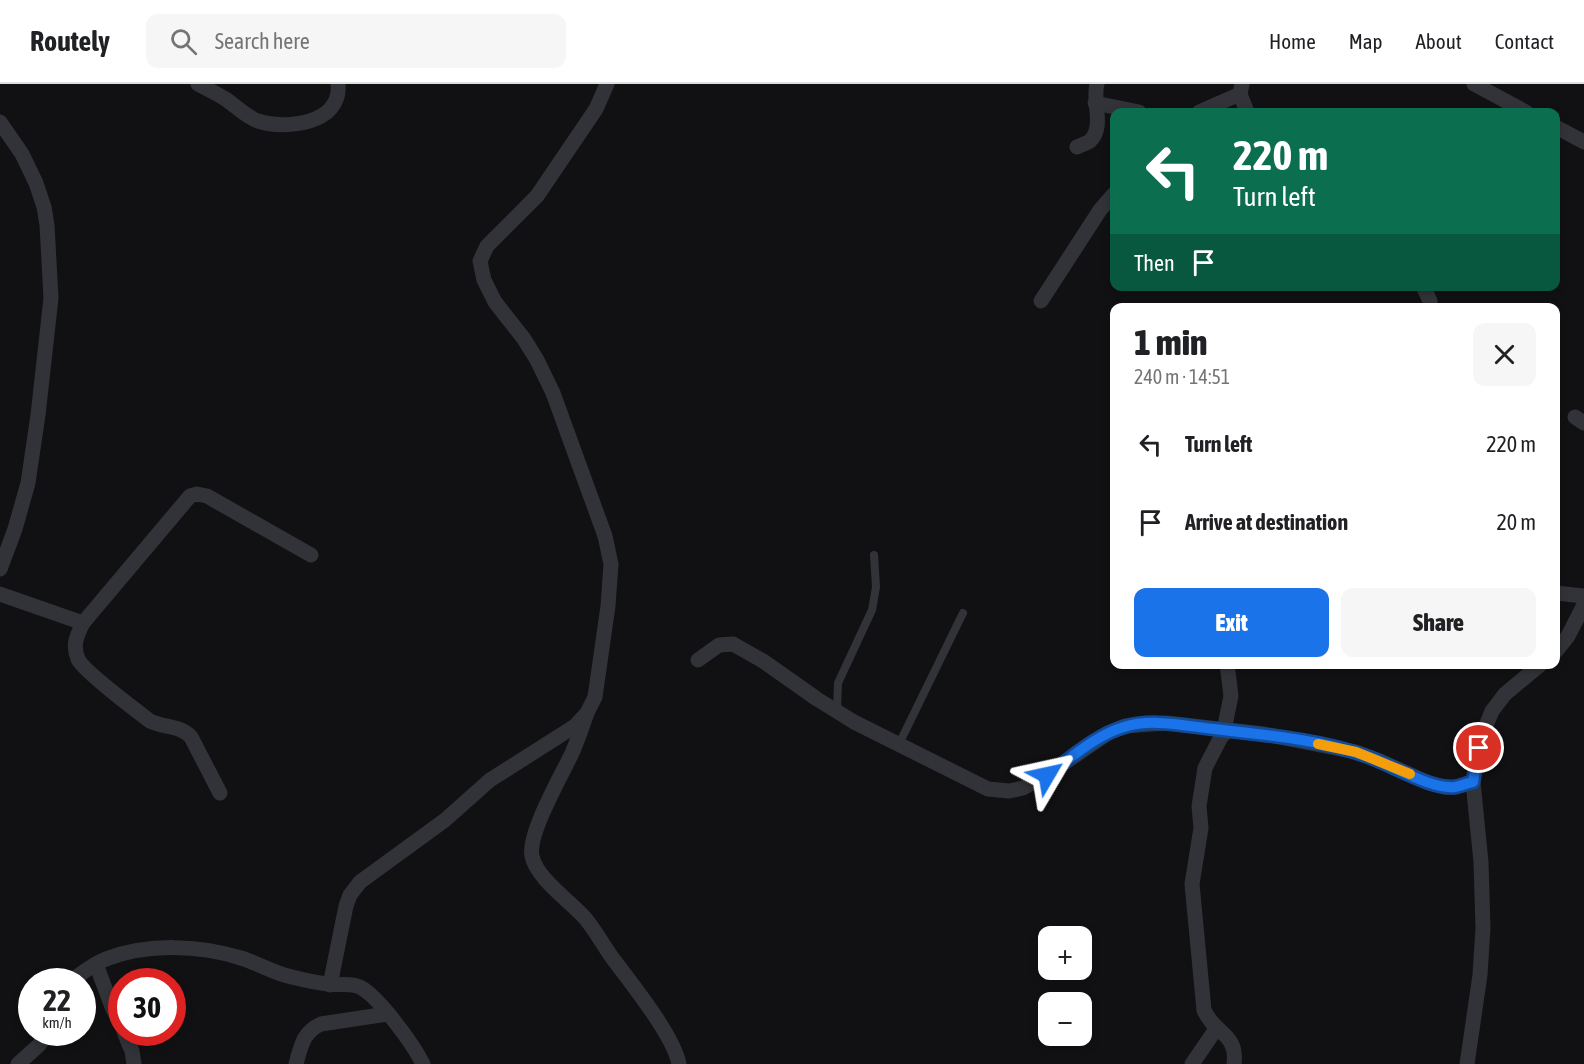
<!DOCTYPE html>
<html lang="en">
<head>
<meta charset="utf-8">
<style>
  :root { --surface:#fff; --page:#f6f6f6; --text:#202124; --muted:#757577; --line:#e0e0e0; --accent:#1a73e8 }
  body { margin:0; font-family:"Asap Condensed",sans-serif; background:var(--page); color:var(--text); height:100vh; display:flex; flex-direction:column; font-size:22px; white-space:nowrap }
  * { box-sizing:border-box; margin:0 }
  p { font-size:20px; color:var(--muted) }
  .icon { flex:none; width:33px; height:33px; fill:none; stroke:currentColor; stroke-width:2; stroke-linecap:round; stroke-linejoin:round }
  .map { position:relative; flex:1; overflow:hidden }
  .panel { position:absolute; left:1110px; top:219px; width:450px; height:366px; display:flex; flex-direction:column; background:var(--surface); border-radius:12px; box-shadow:0 3px 9px #0003 }
  .panel>* { flex:none }
  .banner { position:absolute; left:1110px; top:24px; width:450px; height:183px; border-radius:12px; box-shadow:0 3px 9px #0003; background:#0b6e4f; color:#fff; overflow:hidden }
  .buttons { position:absolute; left:1038px; top:842px; display:grid; gap:12px }
  .buttons a { display:grid; place-items:center; width:54px; height:54px; border-radius:12px; background:var(--surface); box-shadow:0 3px 9px #0003; font-size:30px }
  .speed { position:absolute; left:18px; top:884px; display:flex; gap:12px; font-size:30px; font-weight:700; text-align:center }
  .speed>* { display:grid; place-content:center; width:78px; height:78px; border-radius:50%; background:var(--surface); box-shadow:0 3px 9px #0003; line-height:1 }
  .speed small { font-size:15px; font-weight:400 }
  .speed .limit { border:9px solid #d22; background:#fff; color:#111 }
  .pin { position:absolute; display:grid; place-items:center; width:51px; height:51px; color:#fff; margin:-26px; border:3px solid #fff; border-radius:50%; box-shadow:0 2px 6px #0007 }
  .me { position:absolute; width:66px; margin:-33px; rotate:54deg; stroke-linejoin:round; filter:drop-shadow(0 0 4px #0008) }
  .turn { display:flex; align-items:center; gap:21px; height:126px; padding:0 24px; font-size:27px }
  .turn .icon { width:78px; height:78px; stroke-width:2.5 }
  .turn b { display:block; font-size:42px; line-height:51px }
  .then { display:flex; align-items:center; height:57px; padding:0 24px; background:#0003; gap:12px; font-size:22px }
  .round { display:grid; place-items:center; flex:none; width:63px; height:63px; border-radius:12px; background:var(--page) }
  .summary { display:flex; align-items:center; justify-content:space-between; height:102px; padding:0 24px }
  h1 { font-size:36px; font-weight:800; line-height:45px }
  .button { display:flex; gap:12px; margin-top:auto; padding:12px 24px }
  .button a { flex:1; height:69px; border-radius:12px; background:var(--accent); color:#fff; font-size:24px; font-weight:800; line-height:69px; text-align:center }
  .button a+a { background:var(--page); color:var(--text) }
  ul { padding:0; list-style:none }
  li { display:flex; align-items:center; gap:18px; height:78px; padding:0 24px }
  li div { flex:1 }
  li b { display:block; font-size:22px }
  li em { font-style:normal }
  header { display:flex; align-items:center; gap:36px; box-sizing:border-box; height:84px; padding:0 30px; background:var(--surface); border-bottom:2px solid var(--line) }
  header strong { font-size:28px }
  nav { display:flex; gap:33px; margin-inline-start:auto; font-size:21px }
  .search { width:420px; height:54px; background:var(--page); display:flex; align-items:center; gap:15px; box-sizing:border-box; padding:0 21px; border-radius:12px; color:var(--muted); font-size:22px }
  .map>svg:first-child { display:block }
  .lines { fill:none; stroke-linecap:round; stroke-linejoin:round }
  .service { stroke:#323338; stroke-width:8 }
  .minor { stroke:#323338; stroke-width:15 }
  .route-casing { stroke:#114b97; stroke-width:15 }
  .route { stroke:#1a73e8; stroke-width:10 }
  .slow { stroke:#f59e0b; stroke-width:10 }
</style>
</head>
<body>
<header>
<strong>Routely</strong>
<div class="search"><svg class="icon" aria-label="search" viewBox="0 0 24 24"><circle cx="10" cy="10" r="6"/><path d="M15 15l6 6"/></svg>Search here</div>
<nav><a>Home</a><a>Map</a><a>About</a><a>Contact</a></nav>
</header>
<div class="map">
<svg width="1584" height="980" viewBox="0 0 1584 980">
  <rect width="100%" height="100%" fill="#111113"/>
  <g class="lines">
    <g class="service">
      <polyline points="837,627 838,599 872,526 876,503 874,471"/>
      <polyline points="899,660 963,529"/>
    </g>
    <g class="minor">
      <path d="M198,0c9,5 20,10 29,16 10,7 18,16 31,21 28,9 84,3 80,-37"/>
      <polyline points="1242,0 1240,10 1247,28"/>
      <polyline points="1474,0 1526,28"/>
      <polyline points="1095,19 1139,28"/>
      <polyline points="1199,28 1240,10"/>
      <polyline points="0,38 22,70 36,99 44,123 47,141 51,214 38,331 28,399 15,445 0,485"/>
      <polyline points="1556,43 1584,58"/>
      <path d="M1077,63c4,-2 10,-4 13,-6 15,-14 2,-40 7,-57"/>
      <polyline points="1423,202 1430,217 1430,224"/>
      <polyline points="1041,217 1100,126 1114,110"/>
      <polyline points="1575,333 1584,339"/>
      <polyline points="1556,509 1584,512"/>
      <polyline points="0,510 83,539"/>
      <polyline points="1556,567 1568,552 1584,521"/>
      <polyline points="698,576 719,561 733,560 763,577 817,615 854,638 988,705 1009,707 1023,704 1047,691 1108,649 1125,642 1166,639 1264,650 1356,668 1380,677 1429,699 1445,703 1456,703 1473,698"/>
      <path d="M586,632c-4,12 -8,23 -13,35 -10,22 -46,83 -41,105 4,22 39,46 53,62 10,12 17,25 26,38 19,26 62,78 68,108"/>
      <polyline points="1224,646 1231,612 1227,580"/>
      <path d="M1228,646l-7,7 -16,31 -6,38 2,22 -9,56 12,126c10,24 34,23 30,54"/>
      <path d="M220,709l-29,-56c-11,-12 -27,-9 -41,-16 -13,-10 -67,-50 -72,-62 -6,-14 -1,-24 5,-36l107,-127 7,-2 10,2 104,59"/>
      <polyline points="96,880 112,923 122,943"/>
      <path d="M71,897c11,-8 22,-17 35,-22 42,-16 93,-14 135,-1 17,5 34,16 51,19 12,3 24,6 36,7 11,2 22,-2 32,3 19,10 53,57 63,77"/>
      <polyline points="330,901 346,822 350,811 360,798 445,736 490,696 575,642 587,629 595,613 608,522 611,480 605,452 553,309 537,276 524,255 495,218 484,196 480,177 487,162 537,112 596,25 607,0"/>
      <polyline points="124,948 132,967 134,980"/>
      <polyline points="18,980 39,961 48,948"/>
      <path d="M296,980c5,-18 7,-32 25,-40l66,-10"/>
      <polyline points="1192,980 1216,945"/>
      <polyline points="1467,980 1480,891 1483,844 1481,778 1473,698 1476,679 1483,649 1492,627 1505,610 1541,580"/>
    </g>
  </g>
  <g class="lines">
    <defs>
      <path id="route" d="M1047,691c24,-17 49,-40 77,-48 28,-9 61,-1 90,2 51,6 104,10 152,27 24,8 65,34 89,31 6,-1 12,-4 18,-5l6,-34"/>
    </defs>
    <use href="#route" class="route-casing"/>
    <use href="#route" class="route"/>
    <polyline class="slow" points="1318,660 1356,668 1410,690"/>
  </g>
</svg>
<div class="buttons">
<a>+</a>
<a>−</a>
</div>
<div class="speed"><div>22<small>km/h</small></div><div class="limit">30</div></div>
<div class="pin" style="left:1479px;top:664px;background:#d93025"><svg class="icon" aria-label="arrive" viewBox="0 0 24 24"><path d="M6 21V4h12l-3 4 3 4H6"/></svg></div>
<svg class="me" style="left:1047px;top:691px" viewBox="-20 -20 40 40"><path d="M0-17L14 15 0 8-14 15z" fill="#1a73e8" stroke="#fff" stroke-width="4"/></svg>
<div class="banner">
<div class="turn"><svg class="icon" aria-label="left" viewBox="0 0 24 24"><path d="M17 20v-9H6M10 6l-5 5 5 5"/></svg><div><b>220 m</b>Turn left</div></div>
<div class="then">Then<svg class="icon" aria-label="arrive" viewBox="0 0 24 24"><path d="M6 21V4h12l-3 4 3 4H6"/></svg></div>
</div>
<section class="panel">
<div class="summary"><div><h1>1 min</h1><p>240 m · 14:51</p></div><a class="round"><svg class="icon" aria-label="close" viewBox="0 0 24 24"><path d="M6 6l12 12M18 6L6 18"/></svg></a></div>
<ul>
<li><svg class="icon" aria-label="left" viewBox="0 0 24 24"><path d="M17 20v-9H6M10 6l-5 5 5 5"/></svg><div><b>Turn left</b></div><em>220 m</em></li>
<li><svg class="icon" aria-label="arrive" viewBox="0 0 24 24"><path d="M6 21V4h12l-3 4 3 4H6"/></svg><div><b>Arrive at destination</b></div><em>20 m</em></li>
</ul>
<div class="button"><a>Exit</a><a>Share</a></div>
</section>
</div>
</body>
</html>
